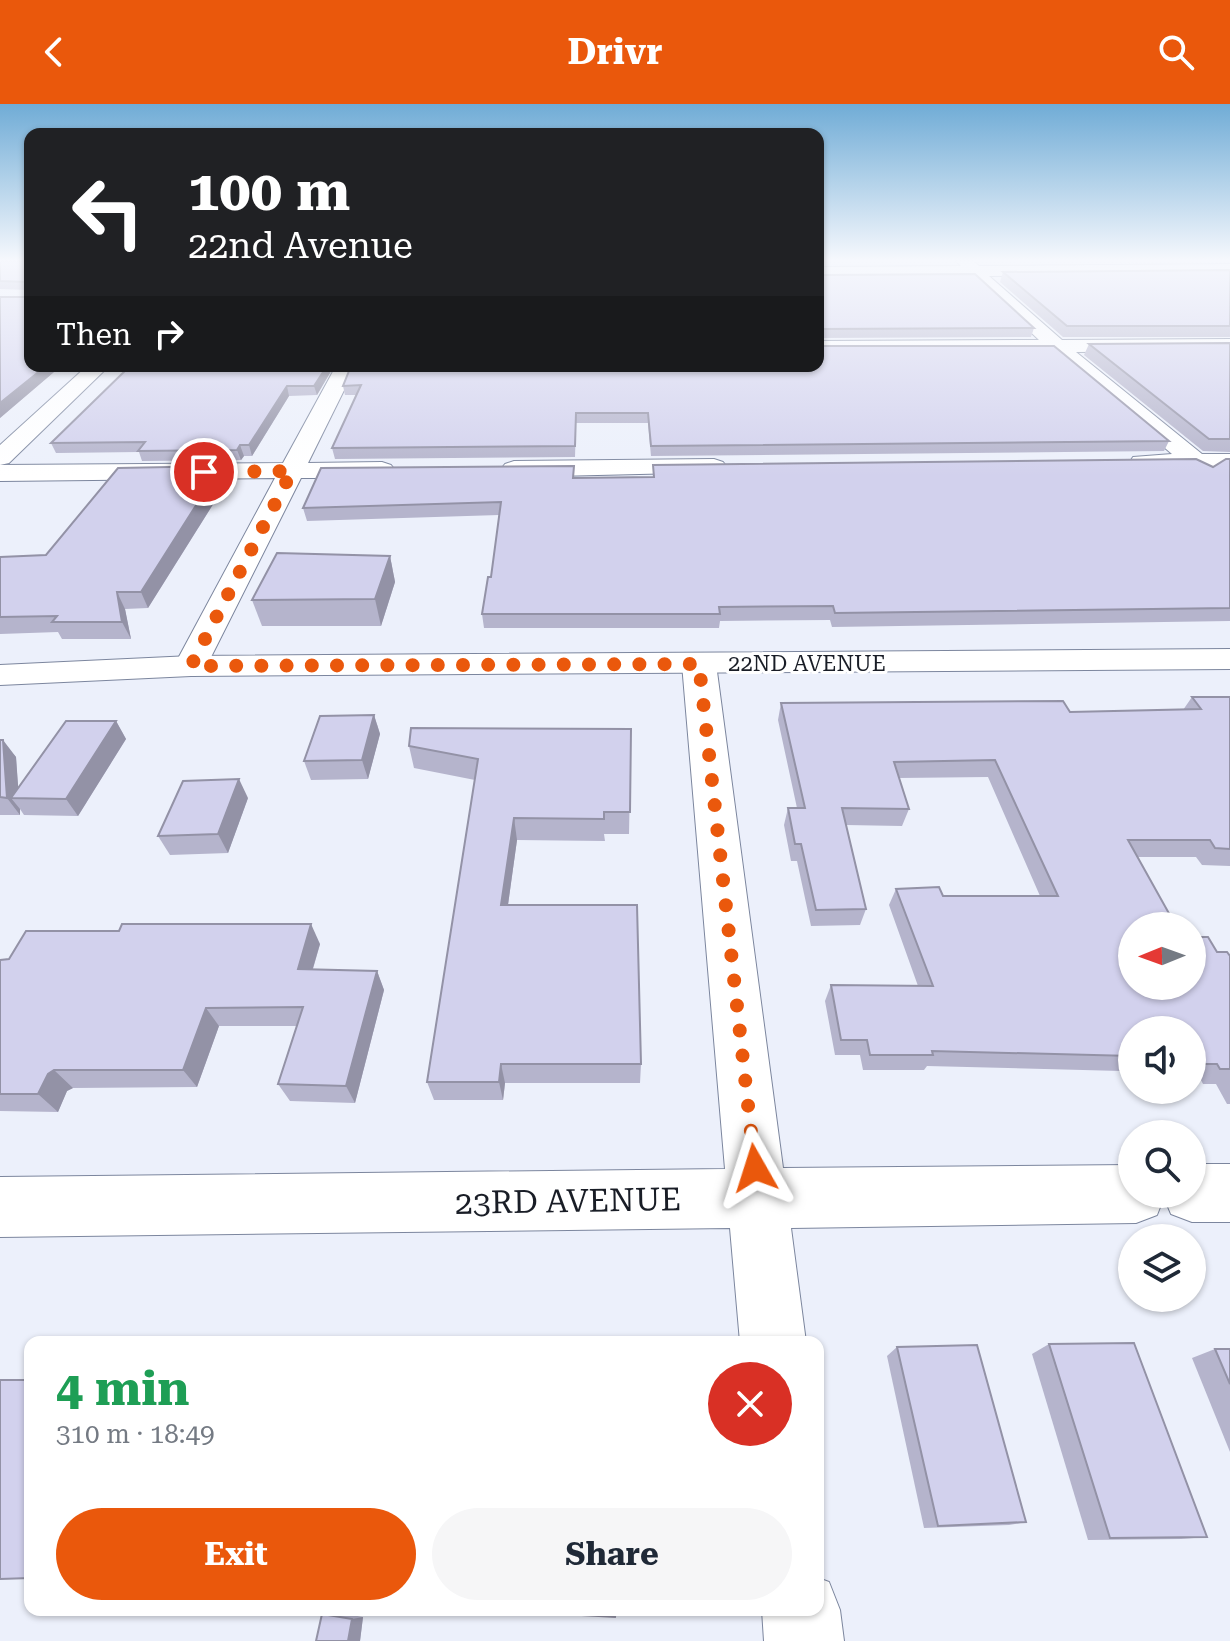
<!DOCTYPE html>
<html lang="en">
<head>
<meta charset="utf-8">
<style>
  :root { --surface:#fff; --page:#f6f6f7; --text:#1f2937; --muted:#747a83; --accent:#ea580c }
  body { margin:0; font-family:"Roboto Serif",serif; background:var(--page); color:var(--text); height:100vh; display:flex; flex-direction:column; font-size:30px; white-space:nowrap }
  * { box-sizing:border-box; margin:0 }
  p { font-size:26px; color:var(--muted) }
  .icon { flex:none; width:44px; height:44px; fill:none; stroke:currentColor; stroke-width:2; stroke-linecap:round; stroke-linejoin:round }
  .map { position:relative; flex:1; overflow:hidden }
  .sheet { position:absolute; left:24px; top:1232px; width:800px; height:280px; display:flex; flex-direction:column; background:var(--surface); border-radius:16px; box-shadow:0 2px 6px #0004 }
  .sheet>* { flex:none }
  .top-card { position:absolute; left:24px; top:24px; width:800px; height:244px; border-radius:16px; box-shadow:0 2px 6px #0004; background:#202124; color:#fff; overflow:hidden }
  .needle { width:52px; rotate:269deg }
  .controls { position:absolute; left:1118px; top:808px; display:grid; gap:16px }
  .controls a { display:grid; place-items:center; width:88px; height:88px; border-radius:50%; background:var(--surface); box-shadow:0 2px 6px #0004; font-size:40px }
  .pin { position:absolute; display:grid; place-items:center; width:68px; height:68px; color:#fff; margin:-34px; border:4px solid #fff; border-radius:50%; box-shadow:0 2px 8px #0007 }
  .me { position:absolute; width:88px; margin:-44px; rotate:354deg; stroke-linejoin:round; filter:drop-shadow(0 0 6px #0008) }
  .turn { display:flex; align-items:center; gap:28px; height:168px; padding:0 32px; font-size:36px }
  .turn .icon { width:104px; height:104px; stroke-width:2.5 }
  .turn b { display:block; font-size:56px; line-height:68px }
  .then { display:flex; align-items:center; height:76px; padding:0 32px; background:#0003; gap:16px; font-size:30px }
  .round { display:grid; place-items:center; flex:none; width:84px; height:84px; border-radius:42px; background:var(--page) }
  .summary { display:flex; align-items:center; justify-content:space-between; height:136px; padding:0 32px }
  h1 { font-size:48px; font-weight:700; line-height:60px; color:#1e9e55 }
  .button { display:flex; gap:16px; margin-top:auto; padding:16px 32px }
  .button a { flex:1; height:92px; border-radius:48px; background:var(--accent); color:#fff; font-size:32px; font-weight:700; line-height:92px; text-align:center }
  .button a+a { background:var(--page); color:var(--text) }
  header { display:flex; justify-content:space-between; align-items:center; height:104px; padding:0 32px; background:var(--accent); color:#fff; font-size:36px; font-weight:700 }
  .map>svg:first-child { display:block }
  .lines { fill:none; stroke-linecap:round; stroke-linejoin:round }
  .street-casing { stroke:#7c869e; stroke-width:2 }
  .secondary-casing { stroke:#7c869e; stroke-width:2 }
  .street { fill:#fff; fill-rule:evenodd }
  .secondary { fill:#fff; fill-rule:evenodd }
  .wall { fill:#b5b4cc }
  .shaded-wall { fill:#9392a6 }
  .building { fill:#d2d1ed; stroke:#9392a6; stroke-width:2 }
  .route { stroke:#ea580c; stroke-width:14; stroke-dasharray:0 25.2 }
  .labels { text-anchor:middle; stroke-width:6; stroke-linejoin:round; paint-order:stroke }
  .far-street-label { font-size:22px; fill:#191d26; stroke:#fff }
  .near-street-label { font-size:32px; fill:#191d26; stroke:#fff }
</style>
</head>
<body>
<header><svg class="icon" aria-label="back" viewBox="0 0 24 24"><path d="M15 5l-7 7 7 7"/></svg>Drivr<svg class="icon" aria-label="search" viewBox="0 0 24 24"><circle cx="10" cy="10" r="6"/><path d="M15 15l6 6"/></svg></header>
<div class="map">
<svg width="1230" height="1537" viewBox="0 0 1230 1537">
  <rect width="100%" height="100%" fill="#ecf0fb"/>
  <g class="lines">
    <defs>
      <g id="street">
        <polygon points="956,157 973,157 979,162 1230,160 1230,170 989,172 1062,236 1230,235 1230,247 1076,248 1202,350 1230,350 1230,364 1217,365 1214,370 1205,373 1190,365 1133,363 1130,358 1133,353 1172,350 1052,248 818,249 818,237 1039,236 971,172 818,173 818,163 961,162"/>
        <polygon points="87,262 109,262 9,359 0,361 283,359 336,262 356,262 308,359 382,358 391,361 395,366 391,371 382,374 301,374 203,569 191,572 179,569 174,562 275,374 0,377 0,341"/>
        <polygon points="714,355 723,358 727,363 723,368 514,373 505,370 501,365 505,360 514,357"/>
        <polygon points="699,550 711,553 716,560 783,1064 1132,1061 1132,1090 1192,1090 1192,1060 1230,1060 1230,1118 1192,1118 1171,1110 1164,1093 1157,1111 1136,1119 791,1124 806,1238 740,1238 730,1124 0,1133 0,1073 725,1065 682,560 687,553"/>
        <polygon points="818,1474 829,1478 840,1506 844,1537 764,1537 762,1506 818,1506"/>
      </g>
      <polygon id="secondary" points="1230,545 1230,565 191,572 0,581 0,561 191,552"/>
    </defs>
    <use href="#street" class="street-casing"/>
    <use href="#secondary" class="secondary-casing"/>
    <use href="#street" class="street"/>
    <use href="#secondary" class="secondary"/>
  </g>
  <g class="wall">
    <polygon points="0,157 30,157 30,262 61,262 0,314 0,193 26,193 29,190 29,186 0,185"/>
    <polygon points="1230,166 1230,233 1063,233 1000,178 1003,168"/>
    <polygon points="818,171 1034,224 1031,233 818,234"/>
    <polygon points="1230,239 1230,348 1203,347 1084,251 1089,240"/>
    <polygon points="334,262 317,291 289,292 252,352 244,352 241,356 142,357 139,348 56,349 51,339"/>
    <polygon points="351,262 1169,337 1164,347 651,352 648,319 576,319 575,353 335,355 332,344 356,291 345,291 343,282"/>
    <polygon points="1230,355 1230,517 832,523 830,516 720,517 719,524 484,524 482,510 491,473 499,411 307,417 303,404 574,362 574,374 653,373 653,361 1213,363"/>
    <polygon points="221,362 227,378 148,504 125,505 131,535 62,535 58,528 0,530 0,453 46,451"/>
    <polygon points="390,452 395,478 381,522 262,522 252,496"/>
    <polygon points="1192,593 1230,593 1230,762 1202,761 1196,753 1137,753 1132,822 1230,852 1230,1000 1227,1000 1216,980 1203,980 1200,974 1192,975 1192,926 1132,926 1132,976 1125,976 1121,967 927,962 924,966 863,966 860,951 835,951 825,897 831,881 918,882 889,801 896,785 943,792 1040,792 988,673 899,674 909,705 902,722 846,721 866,805 860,821 811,822 797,757 791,757 784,721 788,704 797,704 778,616 781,599 1070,608 1183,606"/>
    <polygon points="374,611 380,630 368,675 311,676 304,657"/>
    <polygon points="116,617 126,635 78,712 24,711 20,705 20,711 0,711 0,636 16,653 18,684"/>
    <polygon points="631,625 629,730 604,730 605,737 517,736 508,801 641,960 640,979 505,979 503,996 434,996 427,978 475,676 414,664 409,642"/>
    <polygon points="248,694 228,749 170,751 158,732"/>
    <polygon points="320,840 313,865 377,867 384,886 355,999 290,997 278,980 297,922 219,922 197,983 73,984 67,987 58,1008 0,1007 0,856"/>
    <polygon points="1049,1240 1207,1433 1181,1435 1088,1436 1032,1250"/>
    <polygon points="897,1243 1026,1418 1009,1421 924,1424 887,1252"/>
    <polygon points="1215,1245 1230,1245 1230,1348 1192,1254"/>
    <polygon points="335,1508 363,1513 360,1537 322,1510"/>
  </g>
  <g class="shaded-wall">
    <polygon points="46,262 61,262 0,314 0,299"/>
    <polygon points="327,262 334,262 317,291 314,282"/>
    <polygon points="287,282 289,292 252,352 249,341"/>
    <polygon points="240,341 244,352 241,356 237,346"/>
    <polygon points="221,362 227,378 148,504 141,488"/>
    <polygon points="390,452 395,478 381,522 375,495"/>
    <polygon points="117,488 125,505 131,535 122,518"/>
    <polygon points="374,611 380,630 368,675 362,656"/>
    <polygon points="116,617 126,635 78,712 66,695"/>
    <polygon points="3,636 16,653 19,694 11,694 20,705 20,711 7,694"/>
    <polygon points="239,675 248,694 228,749 218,730"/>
    <polygon points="514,714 517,736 505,822 501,801"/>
    <polygon points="311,820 320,840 307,884 298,865"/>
    <polygon points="377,867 384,886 355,999 346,982"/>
    <polygon points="206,904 219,922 197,983 183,966"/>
    <polygon points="501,960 505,979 503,996 499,978"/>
    <polygon points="54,966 73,984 67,987 58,1008 38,990 48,970"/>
    <polygon points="363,1513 360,1537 348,1537 352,1515"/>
  </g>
  <g class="building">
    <polygon points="0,157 30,157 30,262 46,262 0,299 0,193 26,193 29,190 28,178 0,177"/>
    <polygon points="1230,166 1230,222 1067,222 1003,168"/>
    <polygon points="975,170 1034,224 819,225 818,227 818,171"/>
    <polygon points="1230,239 1230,335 1209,335 1089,240"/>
    <polygon points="818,242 1054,242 1169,337 651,342 648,309 576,309 575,342 332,344 361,281 343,282 351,262 818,262"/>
    <polygon points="130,262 327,262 314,282 287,282 249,341 240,341 237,346 138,347 145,338 51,339"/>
    <polygon points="1196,355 1213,363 1226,355 1230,355 1230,504 835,509 833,502 719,503 720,510 482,510 488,473 491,473 501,398 303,404 321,364 574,362 573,374 654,373 653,361"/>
    <polygon points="221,362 141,488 117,488 122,518 52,518 57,512 0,513 0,453 46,451 118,364"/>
    <polygon points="277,449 390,452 375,495 252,496"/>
    <polygon points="1192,593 1230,593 1230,745 1215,744 1210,736 1128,736 1176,822 1132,822 1132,882 1192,882 1192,833 1208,833 1217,848 1227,848 1230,852 1230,965 1220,965 1217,960 1192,960 1192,926 1132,926 1132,952 932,947 933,951 870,951 867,936 841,936 831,881 933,882 896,785 939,783 943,792 1058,792 995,656 894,658 909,705 842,704 866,805 816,806 801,740 795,740 788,704 805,704 781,599 1063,597 1070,608 1201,605"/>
    <polygon points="374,611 362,656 304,657 320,612"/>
    <polygon points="66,617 116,617 66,695 11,694"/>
    <polygon points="411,624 631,625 630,708 604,708 604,715 514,714 501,801 637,801 641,960 501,960 499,978 427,978 478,655 409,642"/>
    <polygon points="0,636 3,636 7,694 0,693"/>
    <polygon points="239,675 218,730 158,732 183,677"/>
    <polygon points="122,820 311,820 298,865 377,867 346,982 278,980 303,903 206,904 183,966 54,966 48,970 38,990 0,990 0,856 9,855 26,827 119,827"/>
    <polygon points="1134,1239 1207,1433 1110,1434 1049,1240"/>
    <polygon points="977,1241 1026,1418 938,1422 897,1243"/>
    <polygon points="1215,1245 1230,1245 1230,1280"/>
    <polygon points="0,1276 30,1276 30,1474 0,1475"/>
    <polygon points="548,1506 616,1506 615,1513 548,1509"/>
    <polygon points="322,1510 352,1515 348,1537 316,1537"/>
  </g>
  <linearGradient id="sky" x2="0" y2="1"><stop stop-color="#70acd6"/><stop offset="0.42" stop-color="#f6f8fd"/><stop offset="1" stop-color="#f6f8fd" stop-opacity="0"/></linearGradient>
  <rect width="1230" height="372" fill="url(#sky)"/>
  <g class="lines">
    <polyline class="route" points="204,368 292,367 191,562 699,560 755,1064"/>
  </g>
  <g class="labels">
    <g class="far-street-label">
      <text x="807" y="567">22ND AVENUE</text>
    </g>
    <g class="near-street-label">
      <text transform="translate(568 1097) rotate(-1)" y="11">23RD AVENUE</text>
    </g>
  </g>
</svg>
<div class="controls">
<a><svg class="needle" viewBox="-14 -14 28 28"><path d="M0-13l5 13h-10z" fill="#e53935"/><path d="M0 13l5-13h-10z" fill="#747a83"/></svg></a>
<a><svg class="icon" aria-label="sound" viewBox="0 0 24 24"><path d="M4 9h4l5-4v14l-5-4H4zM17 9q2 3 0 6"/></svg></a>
<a><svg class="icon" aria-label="search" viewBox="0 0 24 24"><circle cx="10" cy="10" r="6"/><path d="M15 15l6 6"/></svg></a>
<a><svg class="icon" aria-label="layers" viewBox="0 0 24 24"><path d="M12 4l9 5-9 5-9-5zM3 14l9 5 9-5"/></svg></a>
</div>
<div class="pin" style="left:204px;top:368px;background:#d93025"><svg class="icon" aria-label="arrive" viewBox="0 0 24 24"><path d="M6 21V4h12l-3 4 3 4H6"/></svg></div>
<svg class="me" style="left:755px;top:1064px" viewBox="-20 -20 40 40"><path d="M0-17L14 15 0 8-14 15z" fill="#ea580c" stroke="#fff" stroke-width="4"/></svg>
<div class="top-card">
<div class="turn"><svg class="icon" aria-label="left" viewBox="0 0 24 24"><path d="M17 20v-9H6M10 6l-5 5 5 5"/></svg><div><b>100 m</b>22nd Avenue</div></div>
<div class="then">Then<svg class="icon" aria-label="right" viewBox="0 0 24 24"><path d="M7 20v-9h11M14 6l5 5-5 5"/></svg></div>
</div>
<section class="sheet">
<div class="summary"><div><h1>4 min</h1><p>310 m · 18:49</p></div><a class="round" style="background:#d93025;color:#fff"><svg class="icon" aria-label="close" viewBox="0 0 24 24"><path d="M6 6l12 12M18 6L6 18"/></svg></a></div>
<div class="button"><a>Exit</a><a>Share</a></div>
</section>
</div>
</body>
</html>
